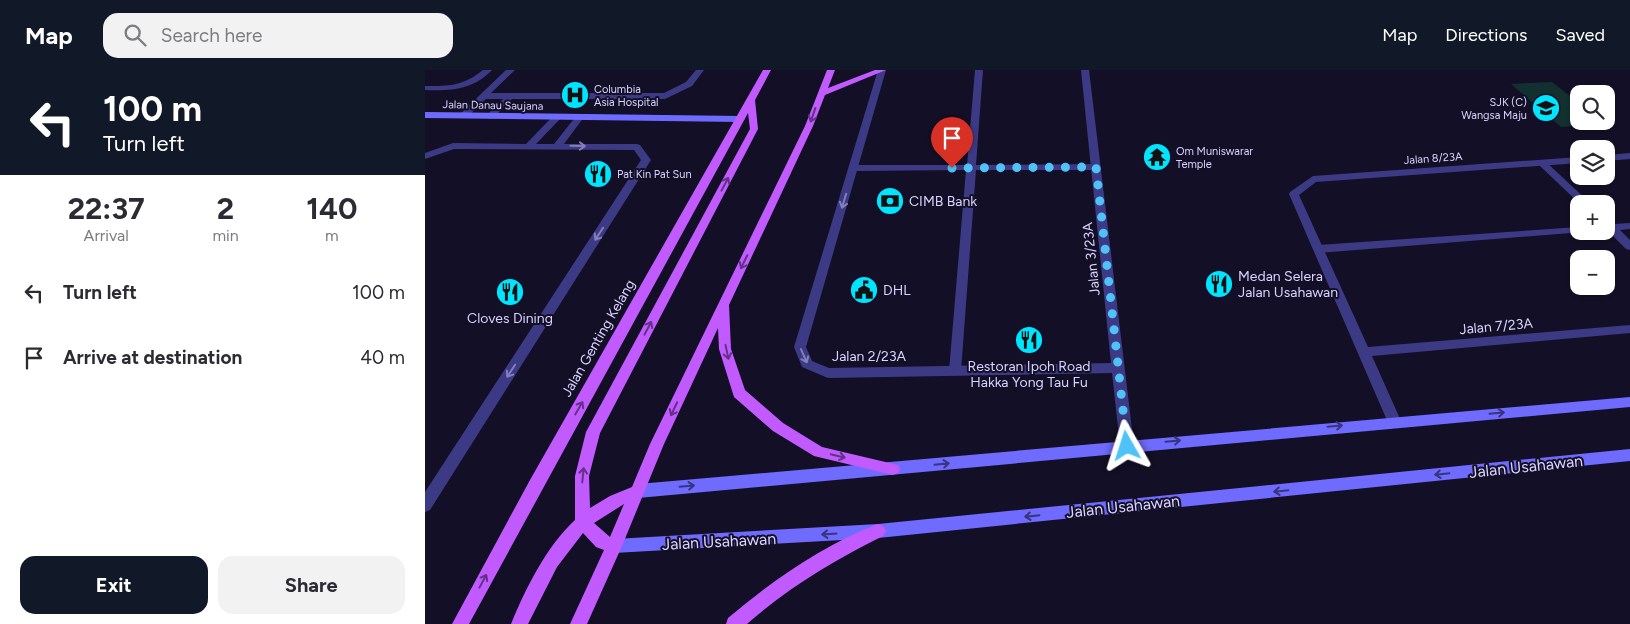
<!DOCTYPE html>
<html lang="en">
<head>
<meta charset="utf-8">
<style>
  :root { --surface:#fff; --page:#f2f2f3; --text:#2b2b33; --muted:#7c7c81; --accent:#111827 }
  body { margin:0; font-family:Figtree,sans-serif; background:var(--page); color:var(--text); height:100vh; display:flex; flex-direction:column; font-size:19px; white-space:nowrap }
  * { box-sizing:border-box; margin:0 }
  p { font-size:16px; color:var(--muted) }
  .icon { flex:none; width:28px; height:28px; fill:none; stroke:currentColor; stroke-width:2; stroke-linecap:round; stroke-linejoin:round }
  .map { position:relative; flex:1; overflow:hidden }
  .details { display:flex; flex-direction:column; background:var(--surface); width:425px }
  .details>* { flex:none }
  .hud { background:#111827; color:#fff; overflow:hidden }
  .tools { position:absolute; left:1145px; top:15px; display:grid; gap:10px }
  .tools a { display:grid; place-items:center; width:45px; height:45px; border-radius:10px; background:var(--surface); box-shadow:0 1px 4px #0004; font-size:25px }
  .pin { position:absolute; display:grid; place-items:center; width:42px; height:42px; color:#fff; margin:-51px -21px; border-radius:50% 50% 50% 0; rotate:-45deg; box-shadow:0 0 5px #0007 }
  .pin .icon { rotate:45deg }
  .me { position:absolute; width:55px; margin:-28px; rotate:354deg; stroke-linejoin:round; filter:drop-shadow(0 0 4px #0008) }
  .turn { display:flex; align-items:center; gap:18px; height:105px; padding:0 20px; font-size:22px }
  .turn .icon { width:65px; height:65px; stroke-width:2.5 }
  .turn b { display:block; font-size:35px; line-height:42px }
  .eta { display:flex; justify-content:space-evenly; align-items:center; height:85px; text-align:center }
  .eta b { font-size:30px; font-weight:700; line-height:35px }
  .action { display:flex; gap:10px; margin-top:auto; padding:10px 20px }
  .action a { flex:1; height:58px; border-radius:15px; background:var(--accent); color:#fff; font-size:20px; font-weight:700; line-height:58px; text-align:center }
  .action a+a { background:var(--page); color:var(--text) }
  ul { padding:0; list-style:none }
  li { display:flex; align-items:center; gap:15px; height:65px; padding:0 20px }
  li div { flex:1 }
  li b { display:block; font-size:19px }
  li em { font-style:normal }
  header { display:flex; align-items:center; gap:30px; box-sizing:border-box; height:70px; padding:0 25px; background:var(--accent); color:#fff }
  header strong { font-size:24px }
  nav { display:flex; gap:28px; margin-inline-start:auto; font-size:18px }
  .search { width:350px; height:45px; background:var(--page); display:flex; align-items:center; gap:12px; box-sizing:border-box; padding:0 18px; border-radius:15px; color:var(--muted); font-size:19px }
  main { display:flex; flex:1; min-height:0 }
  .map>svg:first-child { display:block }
  .green { fill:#12302f }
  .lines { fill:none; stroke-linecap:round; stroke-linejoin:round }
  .lane { fill:#3d3a85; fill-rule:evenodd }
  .street { fill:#3d3a85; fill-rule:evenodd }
  .secondary { fill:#6f6bff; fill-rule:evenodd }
  .primary { fill:#c25bff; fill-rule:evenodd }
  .oneway { stroke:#623188 }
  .oneway2 { stroke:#837fbc }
  .oneway3 { stroke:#38347d }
  .route { stroke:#4fc3f7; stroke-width:9; stroke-dasharray:0 16.2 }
  .labels { text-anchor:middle; stroke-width:4; stroke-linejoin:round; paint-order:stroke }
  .far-poi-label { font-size:11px; fill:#d9d4ff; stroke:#130f26; text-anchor:start }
  .far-street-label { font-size:11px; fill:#d9d4ff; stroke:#130f26 }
  .poi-label { font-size:14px; fill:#d9d4ff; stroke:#130f26; text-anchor:start }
  .street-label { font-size:14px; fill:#d9d4ff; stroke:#130f26 }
  .near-street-label { font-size:16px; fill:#d9d4ff; stroke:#130f26 }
</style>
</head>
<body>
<header>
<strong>Map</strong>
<div class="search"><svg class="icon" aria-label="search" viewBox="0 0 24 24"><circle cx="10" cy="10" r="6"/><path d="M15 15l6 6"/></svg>Search here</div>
<nav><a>Map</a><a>Directions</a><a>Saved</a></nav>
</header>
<main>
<section class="details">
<div class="hud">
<div class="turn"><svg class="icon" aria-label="left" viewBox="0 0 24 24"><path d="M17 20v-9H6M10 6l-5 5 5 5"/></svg><div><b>100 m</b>Turn left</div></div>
</div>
<div class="eta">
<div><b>22:37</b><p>Arrival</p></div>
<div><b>2</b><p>min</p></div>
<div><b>140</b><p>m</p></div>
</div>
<ul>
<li><svg class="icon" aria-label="left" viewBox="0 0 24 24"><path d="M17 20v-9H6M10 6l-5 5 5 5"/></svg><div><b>Turn left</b></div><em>100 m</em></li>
<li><svg class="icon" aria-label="arrive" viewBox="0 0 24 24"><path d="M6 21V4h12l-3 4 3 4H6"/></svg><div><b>Arrive at destination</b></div><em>40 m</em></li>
</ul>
<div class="action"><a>Exit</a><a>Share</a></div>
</section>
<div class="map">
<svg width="1205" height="554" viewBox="0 0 1205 554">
  <rect width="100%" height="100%" fill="#130f26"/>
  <polygon class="green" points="1127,12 1154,33 1154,51 1176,51 1180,54 1136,57 1086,14"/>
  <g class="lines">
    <g class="lane">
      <path d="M58,0h9c-19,20 -41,21 -67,20v-4c25,0 38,0 58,-16z"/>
      <polygon points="81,0 90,0 66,23 239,23 261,12 271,0 279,0 267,16 240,29 87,29 68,48 65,49 61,46 78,29 61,29 41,48 35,48 35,44"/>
      <polygon points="550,0 558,0 551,95 671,94 676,97 671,100 551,100 536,301 535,305 525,305 524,301 541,100 429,101 424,98 429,95 542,95"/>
      <polygon points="132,44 136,47 135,49 111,74 129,74 152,45 155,44 159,47 139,74 212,74 215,75 226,90 5,440 0,442 0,422 216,90 209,80 29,79 0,89 0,83 28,73 101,74 129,45"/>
      <polygon points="1117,90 1120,91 1166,134 1155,134 1114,95 1112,93"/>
      <polygon points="1181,150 1188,154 1205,153 1205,159 1195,160 1205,170 1205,180 1201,179 1183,161 1181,161"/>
      <polygon points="1154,157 1154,161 1158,162 893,183 888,179 893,175"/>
    </g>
    <g class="street">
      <polygon points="453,0 461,0 381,277 387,291 404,298 686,293 656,0 664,0 709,376 707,380 702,382 697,380 695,376 687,303 403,308 377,297 369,277"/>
      <polygon points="1205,83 1205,89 1181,91 1181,85"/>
      <polygon points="1154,87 1154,93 891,112 874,125 943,277 1205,255 1205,263 947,286 976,351 974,355 969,357 964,355 864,124 865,122 888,106"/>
    </g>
    <g class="secondary">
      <polygon points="0,42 316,46 320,49 316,52 0,48"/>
      <polygon points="1205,327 1205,337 213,428 208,426 206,421 208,416 213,414"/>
      <polygon points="1205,379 1205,391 453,468 189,483 183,481 181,476 183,471 189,469 453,454"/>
    </g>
    <g class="primary">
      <path d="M338,0h8l-16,30 3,29 -158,304 -11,43 1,32 20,-12 22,-9 18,-43 155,-318 22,-56h8l-7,18 47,-18h11l-61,25 -12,31 -84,179 2,44 14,41 38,33 39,24 76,18 2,4 -2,4 -5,2 -79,-19 -41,-25 -39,-34 -15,-48 -1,-21 -54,116 -42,102 -35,78h-17l34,-74 -8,-3 -13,-14 -26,34 -29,57h-17c15,-36 35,-77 64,-104v-44l11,-44 164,-303 -2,-16 -279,511h-17l78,-144zM199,434l-14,33 -16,-14z"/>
      <path d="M453,454l5,2 3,5 -3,5c-50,25 -94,51 -136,88h-21l2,-6c45,-38 95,-73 150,-94z"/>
    </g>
  </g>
  <defs><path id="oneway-shaft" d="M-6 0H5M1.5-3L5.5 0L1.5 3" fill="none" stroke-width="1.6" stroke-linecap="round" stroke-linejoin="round" transform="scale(1.25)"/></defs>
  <g class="oneway">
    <use href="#oneway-shaft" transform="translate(388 45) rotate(109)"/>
    <use href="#oneway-shaft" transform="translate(300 114) rotate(-62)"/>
    <use href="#oneway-shaft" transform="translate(319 192) rotate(116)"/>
    <use href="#oneway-shaft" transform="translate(223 258) rotate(-62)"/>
    <use href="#oneway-shaft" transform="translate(302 282) rotate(78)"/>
    <use href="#oneway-shaft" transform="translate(154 338) rotate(-60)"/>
    <use href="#oneway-shaft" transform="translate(249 339) rotate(115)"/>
    <use href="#oneway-shaft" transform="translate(413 386) rotate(13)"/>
    <use href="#oneway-shaft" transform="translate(158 405) rotate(-84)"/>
    <use href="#oneway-shaft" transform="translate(58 511) rotate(-62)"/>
  </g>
  <g class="oneway2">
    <use href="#oneway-shaft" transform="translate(153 76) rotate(1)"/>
    <use href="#oneway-shaft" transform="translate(419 131) rotate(107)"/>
    <use href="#oneway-shaft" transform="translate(174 164) rotate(123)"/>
    <use href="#oneway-shaft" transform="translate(379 286) rotate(66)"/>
    <use href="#oneway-shaft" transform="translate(86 301) rotate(123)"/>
  </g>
  <g class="oneway3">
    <use href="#oneway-shaft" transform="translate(1072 343) rotate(-5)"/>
    <use href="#oneway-shaft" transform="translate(910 356) rotate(-5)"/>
    <use href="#oneway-shaft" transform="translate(748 371) rotate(-5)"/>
    <use href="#oneway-shaft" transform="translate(517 394) rotate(-6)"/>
    <use href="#oneway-shaft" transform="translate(1017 404) rotate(174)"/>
    <use href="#oneway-shaft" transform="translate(262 416) rotate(-5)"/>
    <use href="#oneway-shaft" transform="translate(856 421) rotate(174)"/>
    <use href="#oneway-shaft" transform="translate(607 446) rotate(174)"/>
    <use href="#oneway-shaft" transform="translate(404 464) rotate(176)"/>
  </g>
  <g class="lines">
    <polyline class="route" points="527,98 671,97 702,376"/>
  </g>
  <defs>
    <symbol id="hospital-disc" viewBox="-11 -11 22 22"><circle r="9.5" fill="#00e5ff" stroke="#130f26"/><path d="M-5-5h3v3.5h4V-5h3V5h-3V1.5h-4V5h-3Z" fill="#111"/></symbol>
    <symbol id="school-disc" viewBox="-11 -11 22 22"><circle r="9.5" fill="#00e5ff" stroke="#130f26"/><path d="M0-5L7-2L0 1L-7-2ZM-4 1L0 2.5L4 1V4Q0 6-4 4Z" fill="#111"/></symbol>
    <symbol id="temple-disc" viewBox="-11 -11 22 22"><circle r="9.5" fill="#00e5ff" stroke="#130f26"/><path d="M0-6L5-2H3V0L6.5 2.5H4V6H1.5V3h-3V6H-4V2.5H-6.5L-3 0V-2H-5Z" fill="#111"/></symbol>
    <symbol id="restaurant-disc" viewBox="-11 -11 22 22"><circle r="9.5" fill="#00e5ff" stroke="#130f26"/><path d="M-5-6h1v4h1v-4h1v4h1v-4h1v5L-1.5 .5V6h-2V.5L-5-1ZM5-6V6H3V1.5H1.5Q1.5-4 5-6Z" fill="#111"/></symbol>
    <symbol id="bank-disc" viewBox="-11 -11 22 22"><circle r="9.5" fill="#00e5ff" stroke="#130f26"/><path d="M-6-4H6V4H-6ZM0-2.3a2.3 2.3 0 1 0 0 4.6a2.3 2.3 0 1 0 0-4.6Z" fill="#111"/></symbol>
    <symbol id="civic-disc" viewBox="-11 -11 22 22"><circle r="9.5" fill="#00e5ff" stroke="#130f26"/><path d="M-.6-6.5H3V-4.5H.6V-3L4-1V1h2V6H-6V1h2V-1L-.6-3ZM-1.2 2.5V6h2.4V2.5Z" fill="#111"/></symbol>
  </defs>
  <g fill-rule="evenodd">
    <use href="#hospital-disc" x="134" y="9" width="32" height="32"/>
    <use href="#school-disc" x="1105" y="22" width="32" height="32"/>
    <use href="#temple-disc" x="716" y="71" width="32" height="32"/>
    <use href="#restaurant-disc" x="157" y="88" width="32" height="32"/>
    <use href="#bank-disc" x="449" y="115" width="32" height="32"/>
    <use href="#restaurant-disc" x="778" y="198" width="32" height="32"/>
    <use href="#civic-disc" x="423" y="204" width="32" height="32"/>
    <use href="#restaurant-disc" x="69" y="206" width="32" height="32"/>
    <use href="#restaurant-disc" x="588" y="254" width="32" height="32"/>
  </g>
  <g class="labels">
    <g class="far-poi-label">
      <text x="169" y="23">Columbia<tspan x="169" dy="13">Asia Hospital</tspan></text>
      <text x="1102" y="36" text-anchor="end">SJK (C)<tspan x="1102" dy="13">Wangsa Maju</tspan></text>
      <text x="751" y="85">Om Muniswarar<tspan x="751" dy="13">Temple</tspan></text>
      <text x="192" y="108">Pat Kin Pat Sun</text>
    </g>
    <g class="far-street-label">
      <text transform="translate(68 35) rotate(1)" y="4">Jalan Danau Saujana</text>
      <text transform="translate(1008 88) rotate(-4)" y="4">Jalan 8/23A</text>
    </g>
    <g class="poi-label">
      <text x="484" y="136">CIMB Bank</text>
      <text x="813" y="211">Medan Selera<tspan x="813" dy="16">Jalan Usahawan</tspan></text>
      <text x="458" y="225">DHL</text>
      <text x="85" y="253" text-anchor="middle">Cloves Dining</text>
      <text x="604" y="301" text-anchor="middle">Restoran Ipoh Road<tspan x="604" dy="16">Hakka Yong Tau Fu</tspan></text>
    </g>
    <g class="street-label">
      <text transform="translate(666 189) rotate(-96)" y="5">Jalan 3/23A</text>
      <text transform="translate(1071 256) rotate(-5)" y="5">Jalan 7/23A</text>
      <text transform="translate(173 268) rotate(-60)" y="5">Jalan Genting Kelang</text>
      <text x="444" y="291">Jalan 2/23A</text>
    </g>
    <g class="near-street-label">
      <text transform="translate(1101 396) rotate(-6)" y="6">Jalan Usahawan</text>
      <text transform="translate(698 436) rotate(-6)" y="6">Jalan Usahawan</text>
      <text transform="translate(294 471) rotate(-3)" y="6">Jalan Usahawan</text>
    </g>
  </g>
</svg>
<div class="tools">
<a><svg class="icon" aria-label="search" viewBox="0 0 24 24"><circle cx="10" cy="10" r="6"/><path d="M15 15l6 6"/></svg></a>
<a><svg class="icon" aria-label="layers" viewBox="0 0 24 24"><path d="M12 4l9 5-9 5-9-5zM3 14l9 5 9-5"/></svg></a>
<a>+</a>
<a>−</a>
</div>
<div class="pin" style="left:527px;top:98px;background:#d93025"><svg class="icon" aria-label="arrive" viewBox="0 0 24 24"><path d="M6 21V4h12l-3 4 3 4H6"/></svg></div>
<svg class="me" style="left:702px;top:376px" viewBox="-20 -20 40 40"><path d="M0-17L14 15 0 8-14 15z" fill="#4fc3f7" stroke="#fff" stroke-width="4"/></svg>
</div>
</main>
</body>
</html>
